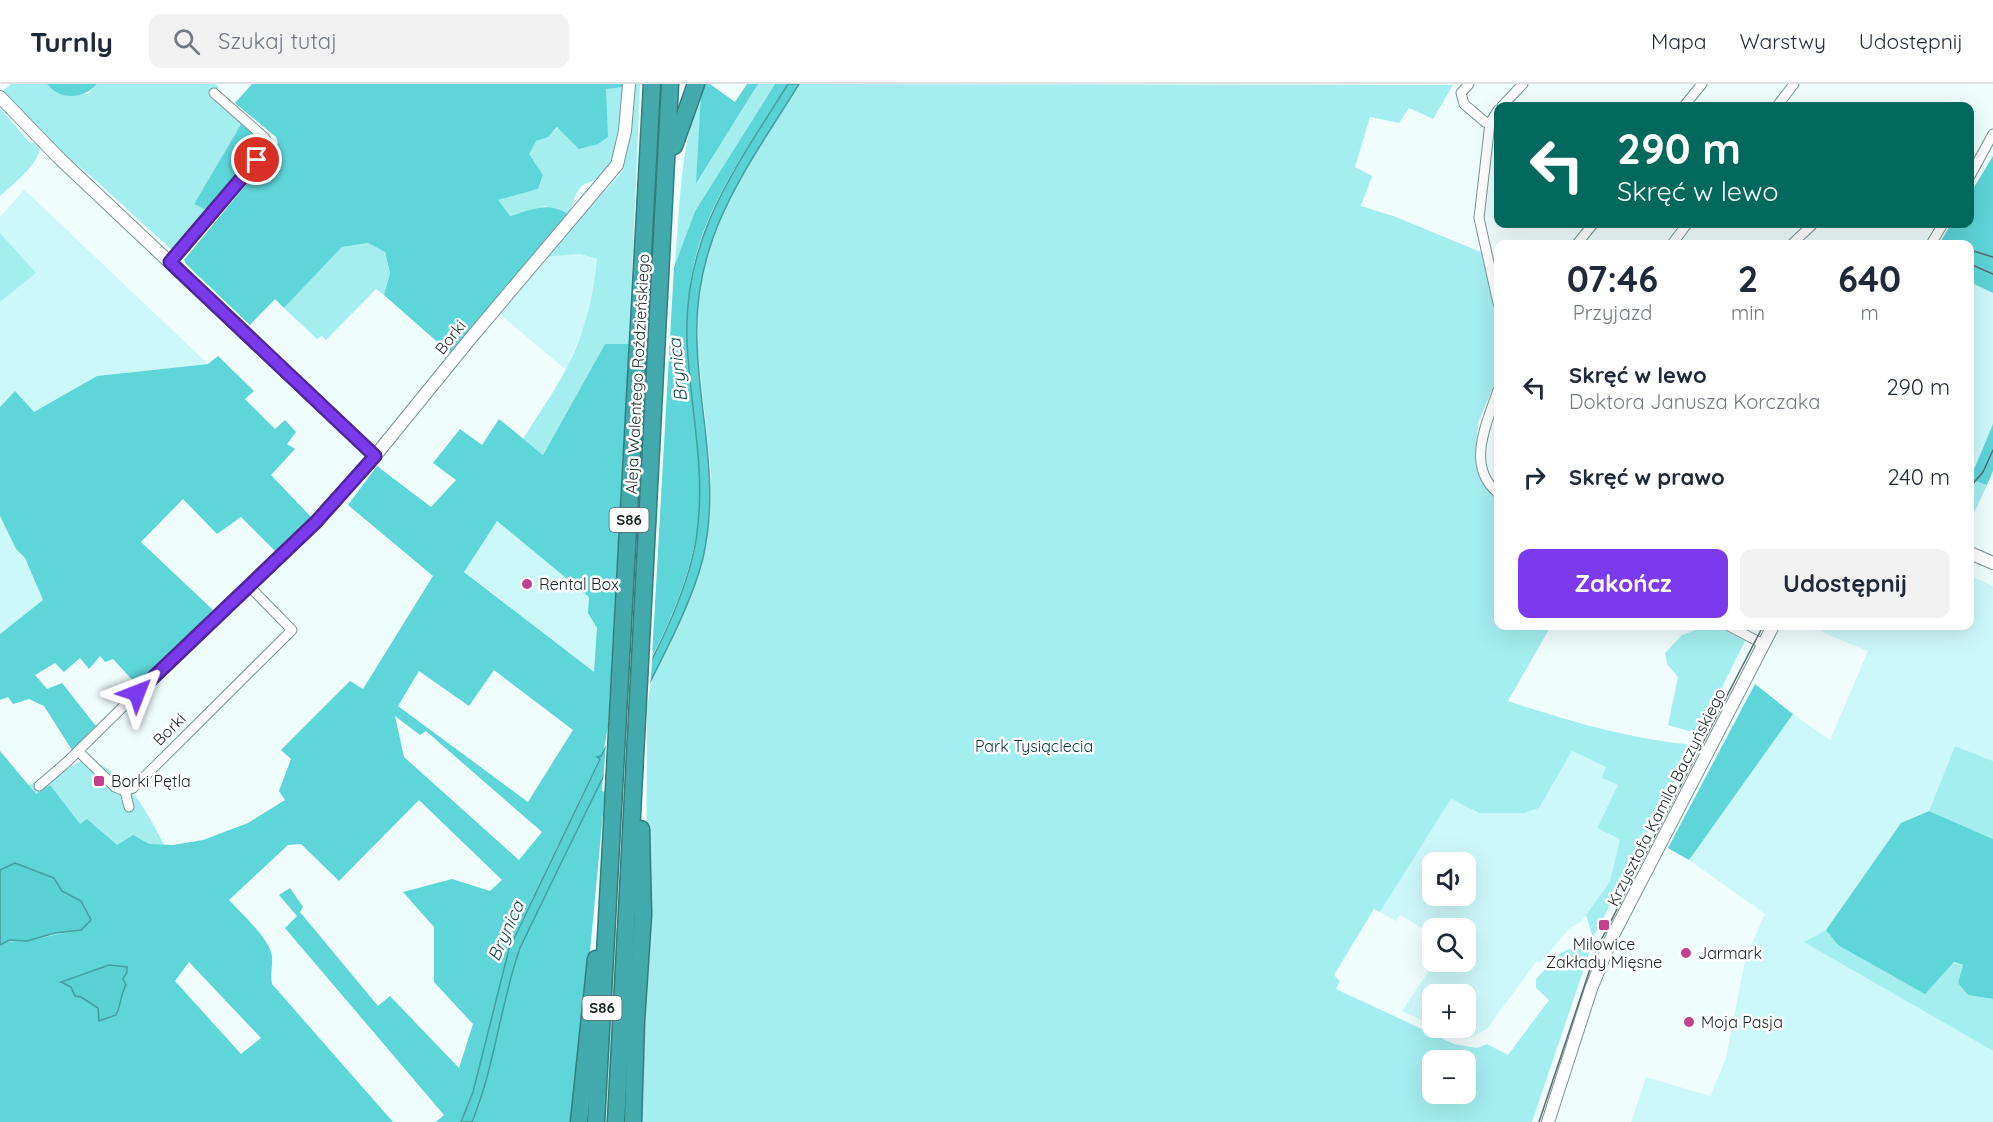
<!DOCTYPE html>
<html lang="pl">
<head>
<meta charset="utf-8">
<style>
  :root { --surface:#fff; --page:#f2f2f3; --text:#1f2937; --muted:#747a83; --line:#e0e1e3; --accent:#7c3aed }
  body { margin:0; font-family:Quicksand,sans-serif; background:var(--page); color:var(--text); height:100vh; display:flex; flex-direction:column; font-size:22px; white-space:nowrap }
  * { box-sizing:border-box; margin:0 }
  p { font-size:20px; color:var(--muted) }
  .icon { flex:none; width:33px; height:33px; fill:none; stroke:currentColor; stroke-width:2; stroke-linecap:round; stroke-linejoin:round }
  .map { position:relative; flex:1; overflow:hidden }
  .details { position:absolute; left:1494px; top:156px; width:480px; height:390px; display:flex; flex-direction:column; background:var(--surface); border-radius:12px; box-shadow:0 6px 24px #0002 }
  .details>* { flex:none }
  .hud { position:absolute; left:1494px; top:18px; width:480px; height:126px; border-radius:12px; box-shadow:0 6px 24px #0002; background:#00695c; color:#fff; overflow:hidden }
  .controls { position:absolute; left:1422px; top:768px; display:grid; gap:12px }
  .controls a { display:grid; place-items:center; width:54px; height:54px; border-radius:12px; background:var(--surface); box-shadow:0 6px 24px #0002; font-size:30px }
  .pin { position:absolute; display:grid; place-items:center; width:51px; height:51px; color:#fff; margin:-26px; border:3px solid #fff; border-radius:50%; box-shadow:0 2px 6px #0007 }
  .me { position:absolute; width:66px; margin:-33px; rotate:45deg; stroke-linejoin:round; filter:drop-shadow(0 0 4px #0008) }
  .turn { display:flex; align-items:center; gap:21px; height:126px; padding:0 24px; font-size:27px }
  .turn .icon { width:78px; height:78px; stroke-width:2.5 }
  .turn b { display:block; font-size:42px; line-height:51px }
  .eta { display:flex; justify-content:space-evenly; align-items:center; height:102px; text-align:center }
  .eta b { font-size:36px; font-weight:700; line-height:42px }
  .action { display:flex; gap:12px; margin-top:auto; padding:12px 24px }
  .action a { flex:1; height:69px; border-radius:12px; background:var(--accent); color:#fff; font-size:24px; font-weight:700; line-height:69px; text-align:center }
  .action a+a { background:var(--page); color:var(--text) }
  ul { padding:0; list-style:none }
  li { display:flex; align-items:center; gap:18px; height:90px; padding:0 24px }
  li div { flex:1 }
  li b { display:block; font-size:22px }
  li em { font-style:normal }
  header { display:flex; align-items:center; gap:36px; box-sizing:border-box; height:84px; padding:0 30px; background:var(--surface); border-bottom:2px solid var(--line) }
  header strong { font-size:28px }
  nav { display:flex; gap:33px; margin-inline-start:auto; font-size:21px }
  .search { width:420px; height:54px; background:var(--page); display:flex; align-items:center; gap:15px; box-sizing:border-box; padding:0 21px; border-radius:12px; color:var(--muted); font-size:22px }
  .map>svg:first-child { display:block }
  .built { fill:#cdf8f9; fill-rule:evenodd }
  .green { fill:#a5eef0; fill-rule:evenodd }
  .forest { fill:#5dd5d9; fill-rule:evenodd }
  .water { fill:#59d1d5; stroke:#469ea0; stroke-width:1.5 }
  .pier { fill:#f0fdfd }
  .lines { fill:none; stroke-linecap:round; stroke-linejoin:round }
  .minor-casing { stroke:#779696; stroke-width:11 }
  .tertiary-casing { stroke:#779696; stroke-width:14 }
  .motorway-casing { stroke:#347c7e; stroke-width:19 }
  .minor { stroke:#fff; stroke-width:9 }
  .tertiary { stroke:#fff; stroke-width:12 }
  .motorway { stroke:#42aaad; stroke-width:16 }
  .tram { stroke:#5d6a6a; stroke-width:1.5 }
  .route-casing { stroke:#51269a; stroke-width:15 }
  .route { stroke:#7c3aed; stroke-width:10 }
  .poi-dot { fill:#c1418c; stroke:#fff; stroke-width:2 }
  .labels { text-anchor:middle; stroke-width:5; stroke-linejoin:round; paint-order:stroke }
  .shield { fill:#fff; stroke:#5e6767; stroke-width:1.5 }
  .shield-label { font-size:15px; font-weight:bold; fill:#192626 }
  .street-label { font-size:16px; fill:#192626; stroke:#fff }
  .poi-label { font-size:16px; fill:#192626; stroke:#fff; text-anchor:start }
  .park-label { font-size:16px; fill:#003a3c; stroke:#fff }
  .water-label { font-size:18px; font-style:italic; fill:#154b4c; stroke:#fff }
</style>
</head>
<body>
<header>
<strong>Turnly</strong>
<div class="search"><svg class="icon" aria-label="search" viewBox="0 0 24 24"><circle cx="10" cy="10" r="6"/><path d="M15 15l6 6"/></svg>Szukaj tutaj</div>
<nav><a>Mapa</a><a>Warstwy</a><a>Udostępnij</a></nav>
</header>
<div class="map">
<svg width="1993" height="1038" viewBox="0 0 1993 1038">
  <rect width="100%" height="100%" fill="#f0fdfd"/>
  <g class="built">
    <polygon points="24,106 31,112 208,280 97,292 34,328 15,307 0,323 0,133"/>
    <polygon points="580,170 597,175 594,199 584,243 566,286 497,228 545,173"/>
    <polygon points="1970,198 1993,209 1993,340 1970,395"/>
    <polygon points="0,432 16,465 25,474 43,516 0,550"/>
    <polygon points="497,437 589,513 588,529 597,544 594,588 464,487"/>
    <polygon points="1970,491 1993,502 1993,677 1955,662 1929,727 1901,739 1826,846 1805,858 1993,967 1993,1038 1631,1038 1646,993 1710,1012 1726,974 1746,872 1765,830 1689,776 1793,630 1830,656 1868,567 1824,549 1816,542 1970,542"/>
    <path d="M1572,667l35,16 11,18 -21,43 23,10 -10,43 -29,41 -11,6 -30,35 -4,-1 -49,67 -21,10 -28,-11h28v-34h-34v31l-30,-14 33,-49h31v-34h-34v6l-32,-19 -4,6 -16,-9 71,-113 28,14h46l14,-5zM1432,778h34v34h-34z"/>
  </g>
  <g class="green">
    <path d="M11,0h36c10,12 26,10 41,10l9,-10h118l4,3 -8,10 30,27 -47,80 14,7 -34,41 -83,-76 -26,-21 -62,-64z"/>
    <path d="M633,0h7l-11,260h-24l-62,111 -20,-16c14,-23 30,-45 42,-68 19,-34 28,-74 32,-112l-17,-5 -35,3 77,-85 8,-34z"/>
    <path d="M758,0h17l-80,127 -20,53c5,-58 5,-117 26,-172l-4,91z"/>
    <path d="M799,0l654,1 -20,34 -24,-11 -10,15 -29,-6 -15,50 17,9 -11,30 35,11 87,36 15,72v50l-20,48 -2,28 4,28 18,20v127h53l-43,75c60,20 122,38 185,44l-100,193 -7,-23 24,-34 10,-42 -23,-11 21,-43 -16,-7 4,-11 -34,-16 -33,57 -14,5h-46l-28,-14 -71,113 -6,-3 -40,66 6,6 -4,8 118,55 23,4 10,-4 21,11 41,-55 -13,-12v-9c18,-18 27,-38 54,-28l-58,171h-895l9,-200 1,-213 4,-29 46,-101 13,-65 1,-41 -14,-131 1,-48 4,-22 10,-36 20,-44zM1432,976h34v34h-34z"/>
    <path d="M624,3c-2,28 1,63 -18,85 -6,8 -11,8 -19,11 -12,5 -14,21 -17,32l-25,-9 -35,10 -13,-16 41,-11 5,-14 -15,-21 8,-14c25,-6 45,-39 69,-51 5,-2 14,-1 19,-2z"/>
    <path d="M0,24l29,34 5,1 6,6c-4,18 -27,35 -40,47z"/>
    <polygon points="0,149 36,189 0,218"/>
    <polygon points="368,159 385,168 390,189 384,211 376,205 326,256 322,252 317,255 284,224 342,163"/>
    <polygon points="647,235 651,235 641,433 636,433"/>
    <polygon points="1970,395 1987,401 1970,438"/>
    <polygon points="1707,542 1717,542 1745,557 1699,650 1668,641 1678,593 1667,580 1665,569 1682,551"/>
    <polygon points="1955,662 1993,677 1993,755 1929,727"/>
    <path d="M85,675c37,8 61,50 77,82 6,12 9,28 12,41l-174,98v-202l26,8 37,-15z"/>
    <polygon points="613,844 619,845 609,1038 603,1038"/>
    <polygon points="1826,846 1838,861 1963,881 1958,899 1968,911 1993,915 1993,967 1804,858"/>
  </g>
  <g class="forest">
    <path d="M47,0h50c-13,15 -37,17 -50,0z"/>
    <path d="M252,0h372v3l-18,2 2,48 -10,7 -19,5 -22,-22 -9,10 -12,4 -7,13 14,21 -5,14 -40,11 12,16c25,-7 37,-15 60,-1l-119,139 -67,-59 6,-22 -5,-21 -17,-9 -26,4 -58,61 -9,-9 -25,26 -64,-61 -2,-4 90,-109 4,-8 -2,-6 -41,-34z"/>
    <polygon points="705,0 710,0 735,18 747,0 758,0 696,100 701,8"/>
    <path d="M775,0h13c-37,59 -83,119 -96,189 -12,65 4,129 8,193 6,68 -18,132 -48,191l22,-390 21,-56z"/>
    <polygon points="241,40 261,57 263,61 261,66 208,127 194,120"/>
    <polygon points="1993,72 1993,209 1970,198 1970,160 1939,160 1951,140 1970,140 1970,110"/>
    <path d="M605,260h24l-21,383 -4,22 -88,184 -43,159 -12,30h-25l8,-7 -159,-187 12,-12 -18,-21 11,-7 13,19 -3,5 78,94 12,-10 69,72 14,-44 -39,-42v-55l-31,-35 49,-13 38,12 12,-11 -83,-80 -80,81 -38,-37 -13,1 -59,55c11,12 41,39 43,56 1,9 -2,18 0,28l121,138h-393v-177c10,-5 17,-3 28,-5 18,-2 35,-8 53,-10v-29l-19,-10 -8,-13 -39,-15 -15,7v-119l36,43 14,-9 30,39 7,-5 30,26 16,-10 16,9 24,1 30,-5 45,-17 37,-23 -6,-9 12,-32 -10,-9 69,-69 13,8 70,-113 -85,-71 29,-39 54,41 25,-27 -23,-17 27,-34 22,16 17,-26 44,36zM497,437l92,76 -1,16 9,15 -3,44 -130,-100zM494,586l79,60 -45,72 -130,-96 21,-35 50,35zM395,632l25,19 6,-4 116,101 -23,28 -115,-103zM189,878l72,76 -20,16 -66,-73z"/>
    <polygon points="218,272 254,307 245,315 275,345 285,336 296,348 287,360 295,365 271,391 313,435 276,468 241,433 217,450 183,415 141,458 213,526 137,601 113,575 105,578 100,572 89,585 80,574 64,588 55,579 35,591 47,605 62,599 96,642 72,666 44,622 29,615 13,620 8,613 0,616 0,550 43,516 25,474 16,465 0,432 0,323 15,307 34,328 97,292 208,280"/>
    <polygon points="1993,340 1993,387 1987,401 1970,395"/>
    <polygon points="1755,600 1793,630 1689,776 1668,764"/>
    <polygon points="603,692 602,707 605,708 574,1038 472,1038 479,1022 508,900 520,864"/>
    <polygon points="1929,727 1993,755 1993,915 1968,911 1958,899 1963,881 1954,878 1925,910 1838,861 1826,846 1901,739"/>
  </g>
  <g class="water">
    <path d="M788,0h11c-53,86 -107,153 -102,260 3,76 23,138 6,214 -12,49 -46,109 -68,154 -39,79 -77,157 -115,236 -20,57 -25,118 -48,174h-11l12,-30 36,-143 91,-190 -3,-2 4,-1c33,-64 83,-145 95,-216 11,-69 -6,-130 -9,-199 -4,-105 48,-172 101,-257z"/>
    <polygon points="15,779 54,794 62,807 81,817 91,836 81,846 55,849 27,857 10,856 0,861 0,786"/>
    <path d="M109,881l18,2v5l-4,7 3,6c-5,8 -5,20 -10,30l-17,6 -1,-13 -17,-11 -6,-1 -4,-9 -10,-5z"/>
  </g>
  <polygon class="pier" points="653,565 650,604 603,700 606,657"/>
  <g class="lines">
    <defs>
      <g id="minor">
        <polyline points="1469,0 1461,9 1464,20 1485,38 1490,39"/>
        <polyline points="1502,22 1523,0"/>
        <polyline points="1684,22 1702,0"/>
        <polyline points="1777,22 1794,0"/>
        <polyline points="1498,26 1490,39 1479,134 1498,219"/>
        <polyline points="1970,92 1993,50"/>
        <polyline points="1577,160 1593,140"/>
        <polyline points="1672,160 1687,140"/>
        <polyline points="1792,160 1813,140"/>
        <polyline points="1931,160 1943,140"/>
        <polyline points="170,179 267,63 265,54 214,9"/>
        <path d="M1498,306c-11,33 -33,76 0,103"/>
        <polyline points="1729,542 1763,560"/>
        <polyline points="78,667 115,703 125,707 129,723"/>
        <polyline points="39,702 68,677 205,542 305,449 375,372"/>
        <polyline points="125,707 133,704 292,546 248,501"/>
      </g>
      <g id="tertiary">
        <polyline points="0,13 60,75 375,372 470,255 617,81 625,47 629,0"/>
        <polyline points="1970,469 1993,479"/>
        <polyline points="1548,1038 1591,905 1612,853 1773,542"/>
      </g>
      <g id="motorway">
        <polyline points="674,62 696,0"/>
        <polyline points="579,1038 596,875"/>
        <polyline points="596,1038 652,0"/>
        <polyline points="616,1038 670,0"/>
        <polyline points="633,1038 636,937 643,831 641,745"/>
      </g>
    </defs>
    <use href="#minor" class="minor-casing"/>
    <use href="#tertiary" class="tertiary-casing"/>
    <use href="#motorway" class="motorway-casing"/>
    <use href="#minor" class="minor"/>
    <use href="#tertiary" class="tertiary"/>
    <use href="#motorway" class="motorway"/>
    <g class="tram">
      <polyline points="1970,166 1993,173"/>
      <polyline points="1970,180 1993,190"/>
      <polyline points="1970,403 1983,388 1993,366"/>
      <polyline points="1539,1038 1597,864 1763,542"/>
    </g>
  </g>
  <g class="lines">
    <defs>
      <polyline id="route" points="137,609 316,438 375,372 170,178 257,76"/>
    </defs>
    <use href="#route" class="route-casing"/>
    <use href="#route" class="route"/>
  </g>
  <g class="poi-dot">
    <circle cx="527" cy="500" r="6"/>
    <rect x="93" y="691" width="12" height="12" rx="3"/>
    <rect x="1598" y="835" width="12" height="12" rx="3"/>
    <circle cx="1686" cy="869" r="6"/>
    <circle cx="1689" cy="938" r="6"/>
  </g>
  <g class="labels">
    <g class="shield">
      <rect x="609.5" y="424" width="39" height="24" rx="4.5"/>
      <rect x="582.5" y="912" width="39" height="24" rx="4.5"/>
    </g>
    <g class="shield-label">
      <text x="629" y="441">S86</text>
      <text x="602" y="929">S86</text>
    </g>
    <g class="street-label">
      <text transform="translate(450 253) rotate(-51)" y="6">Borki</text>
      <text transform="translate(637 290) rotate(-87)" y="6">Aleja Walentego Roździeńskiego</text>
      <text transform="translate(169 645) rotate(-45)" y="6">Borki</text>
      <text transform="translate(1666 713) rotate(-63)" y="6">Krzysztofa Kamila Baczyńskiego</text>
    </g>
    <g class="poi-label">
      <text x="539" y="506">Rental Box</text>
      <text x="111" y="703">Borki Pętla</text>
      <text x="1604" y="866" text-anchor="middle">Milowice<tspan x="1604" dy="18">Zakłady Mięsne</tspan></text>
      <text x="1698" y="875">Jarmark</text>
      <text x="1701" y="944">Moja Pasja</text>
    </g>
    <g class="park-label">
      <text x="1034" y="668">Park Tysiąclecia</text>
    </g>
    <g class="water-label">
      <text transform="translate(678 286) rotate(-96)" y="6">Brynica</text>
      <text transform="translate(506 847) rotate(-66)" y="6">Brynica</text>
    </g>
  </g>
</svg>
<div class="controls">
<a><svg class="icon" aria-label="sound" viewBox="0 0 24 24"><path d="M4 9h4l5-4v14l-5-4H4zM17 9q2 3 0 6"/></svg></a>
<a><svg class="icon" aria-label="search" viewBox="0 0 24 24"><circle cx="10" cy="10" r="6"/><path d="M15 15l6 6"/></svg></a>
<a>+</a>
<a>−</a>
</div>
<div class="pin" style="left:257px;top:76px;background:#d93025"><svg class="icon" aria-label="arrive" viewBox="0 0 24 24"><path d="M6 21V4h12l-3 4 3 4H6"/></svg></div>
<svg class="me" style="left:137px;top:609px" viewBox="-20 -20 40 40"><path d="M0-17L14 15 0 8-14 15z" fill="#7c3aed" stroke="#fff" stroke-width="4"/></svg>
<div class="hud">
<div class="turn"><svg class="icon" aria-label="left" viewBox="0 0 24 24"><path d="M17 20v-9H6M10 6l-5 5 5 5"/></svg><div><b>290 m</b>Skręć w lewo</div></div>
</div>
<section class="details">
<div class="eta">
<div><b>07:46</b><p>Przyjazd</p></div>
<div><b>2</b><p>min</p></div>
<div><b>640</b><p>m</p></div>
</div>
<ul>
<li><svg class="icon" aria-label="left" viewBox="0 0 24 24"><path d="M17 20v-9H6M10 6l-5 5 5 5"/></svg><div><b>Skręć w lewo</b><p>Doktora Janusza Korczaka</p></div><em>290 m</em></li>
<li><svg class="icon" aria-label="right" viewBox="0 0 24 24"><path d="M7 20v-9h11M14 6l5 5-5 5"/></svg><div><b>Skręć w prawo</b></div><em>240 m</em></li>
</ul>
<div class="action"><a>Zakończ</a><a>Udostępnij</a></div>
</section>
</div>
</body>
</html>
